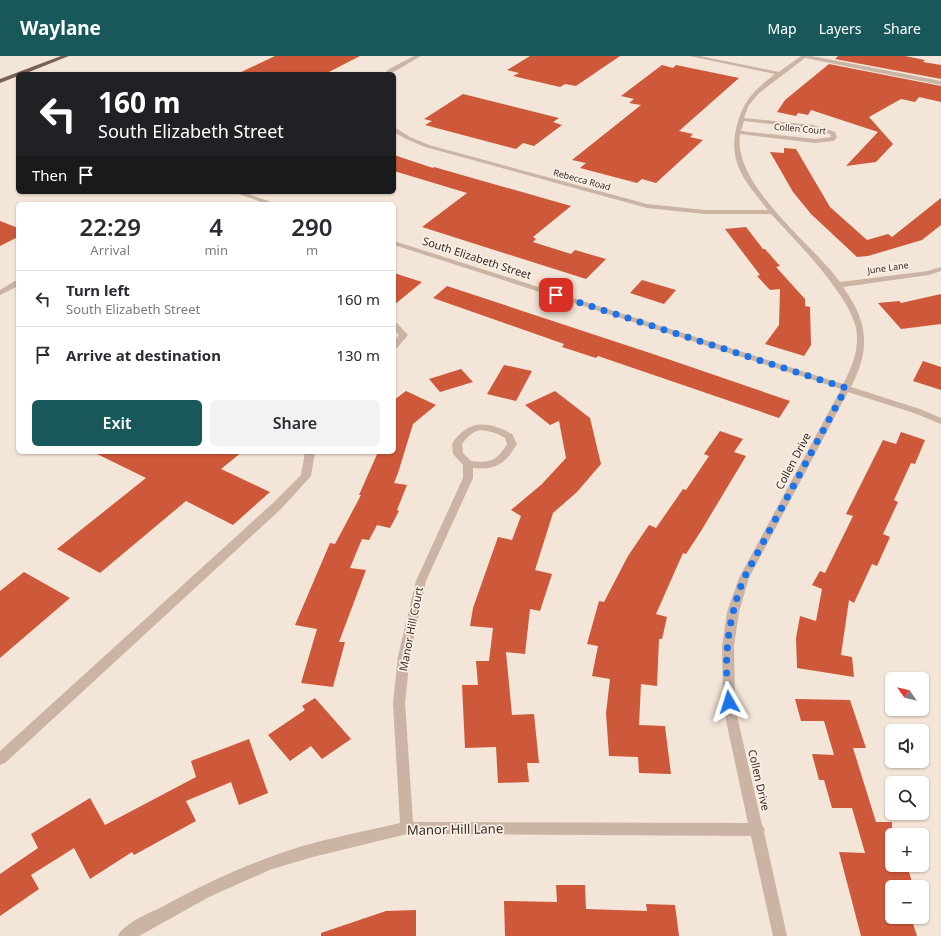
<!DOCTYPE html>
<html lang="en">
<head>
<meta charset="utf-8">
<style>
  :root { --surface:#fff; --page:#f2f2f3; --text:#2b2b33; --muted:#7c7c81; --line:#e1e1e2; --accent:#18585a }
  body { margin:0; font-family:"Noto Sans",sans-serif; background:var(--page); color:var(--text); height:100vh; display:flex; flex-direction:column; font-size:15px; white-space:nowrap }
  * { box-sizing:border-box; margin:0 }
  p { font-size:13px; color:var(--muted) }
  .icon { flex:none; width:22px; height:22px; fill:none; stroke:currentColor; stroke-width:2; stroke-linecap:round; stroke-linejoin:round }
  .map { position:relative; flex:1; overflow:hidden }
  .drawer { position:absolute; left:16px; top:146px; width:380px; height:252px; display:flex; flex-direction:column; background:var(--surface); border-radius:6px; box-shadow:0 1px 3px #0004 }
  .drawer>* { flex:none }
  .banner { position:absolute; left:16px; top:16px; width:380px; height:122px; border-radius:6px; box-shadow:0 1px 3px #0004; background:#202124; color:#fff; overflow:hidden }
  .needle { width:26px; rotate:304deg }
  .tools { position:absolute; left:885px; top:616px; display:grid; gap:8px }
  .tools a { display:grid; place-items:center; width:44px; height:44px; border-radius:6px; background:var(--surface); box-shadow:0 1px 3px #0004; font-size:20px }
  .pin { position:absolute; display:grid; place-items:center; width:34px; height:34px; color:#fff; margin:-17px; border-radius:8px; box-shadow:0 2px 6px #0006 }
  .me { position:absolute; width:44px; margin:-22px; rotate:354deg; stroke-linejoin:round; filter:drop-shadow(0 0 3px #0008) }
  .turn { display:flex; align-items:center; gap:14px; height:84px; padding:0 16px; font-size:18px }
  .turn .icon { width:52px; height:52px; stroke-width:2.5 }
  .turn b { display:block; font-size:28px; line-height:34px }
  .then { display:flex; align-items:center; height:38px; padding:0 16px; background:#0003; gap:8px; font-size:15px }
  .eta { display:flex; justify-content:space-evenly; align-items:center; height:68px; text-align:center }
  .eta b { font-size:24px; font-weight:600; line-height:28px }
  .action { display:flex; gap:8px; margin-top:auto; padding:8px 16px }
  .action a { flex:1; height:46px; border-radius:6px; background:var(--accent); color:#fff; font-size:16px; font-weight:600; line-height:46px; text-align:center }
  .action a+a { background:var(--page); color:var(--text) }
  ul { padding:0; list-style:none }
  li { display:flex; align-items:center; gap:12px; height:56px; padding:0 16px; border-top:1px solid var(--line) }
  li div { flex:1 }
  li b { display:block; font-size:15px }
  li em { font-style:normal }
  header { display:flex; align-items:center; gap:24px; box-sizing:border-box; height:56px; padding:0 20px; background:var(--accent); color:#fff }
  header strong { font-size:19px }
  nav { display:flex; gap:22px; margin-inline-start:auto; font-size:14px }
  .map>svg:first-child { display:block }
  .building { fill:#ce593a }
  .lines { fill:none; stroke-linecap:round; stroke-linejoin:round }
  .minor { fill:#cbb4a3; fill-rule:evenodd }
  .primary { fill:#796055; fill-rule:evenodd }
  .route { stroke:#1a73e8; stroke-width:7; stroke-dasharray:0 12.6 }
  .labels { text-anchor:middle; stroke-width:3.5; stroke-linejoin:round; paint-order:stroke }
  .far-street-label { font-size:9px; fill:#362a25; stroke:#faefe4 }
  .street-label { font-size:11px; fill:#362a25; stroke:#faefe4 }
  .near-street-label { font-size:13px; fill:#362a25; stroke:#faefe4 }
</style>
</head>
<body>
<header>
<strong>Waylane</strong>
<nav><a>Map</a><a>Layers</a><a>Share</a></nav>
</header>
<div class="map">
<svg width="941" height="880" viewBox="0 0 941 880">
  <rect width="100%" height="100%" fill="#f3e5d7"/>
  <g class="building">
    <polygon points="275,0 360,0 325,18 237,18"/>
    <polygon points="530,0 620,0 576,30 565,28 560,31 513,20 519,17 507,14"/>
    <polygon points="838,0 905,0 925,4 923,6 941,9 941,23 835,3"/>
    <polygon points="829,8 941,30 941,46 919,41 915,46 901,43 869,61 893,88 876,106 846,110 878,76 811,54 808,59 798,57 796,60 777,56 785,44"/>
    <polygon points="662,9 673,12 676,9 739,22 679,75 693,78 690,81 703,84 656,127 642,123 637,127 580,112 586,107 572,104 641,49 629,47 634,43 621,40"/>
    <polygon points="463,38 559,62 553,66 562,69 534,90 523,87 516,93 425,69 432,65 424,63"/>
    <polygon points="784,92 796,93 830,151 867,184 888,178 892,181 941,142 941,169 922,184 868,200 857,201 811,158 793,136 770,96 784,97"/>
    <polygon points="394,99 433,112 434,111 571,150 533,181 536,183 533,186 571,198 575,194 606,203 586,223 422,171 467,137 394,115"/>
    <polygon points="0,165 18,172 18,181 0,190"/>
    <polygon points="746,171 763,193 765,193 780,210 776,211 805,243 805,250 810,251 811,289 804,300 765,288 779,269 780,233 770,234 757,220 760,219 725,173"/>
    <polygon points="394,217 422,226 394,249"/>
    <polygon points="642,224 676,234 664,248 630,237"/>
    <polygon points="447,230 659,300 790,345 779,362 598,300 596,302 562,291 564,288 433,242"/>
    <polygon points="941,238 941,268 901,273 878,247 899,245 901,247"/>
    <polygon points="923,305 941,311 941,334 913,325"/>
    <polygon points="504,309 532,315 516,345 487,338"/>
    <polygon points="461,313 473,326 440,336 429,323"/>
    <polygon points="406,335 436,349 413,368 398,417 394,427 407,429 397,454 399,455 390,472 377,469 369,484 362,483 350,512 366,514 339,586 345,586 333,631 301,627 317,573 295,569 330,487 335,488 361,439 359,439 378,396 394,396 394,344"/>
    <polygon points="555,335 590,362 601,408 577,436 553,457 535,514 552,518 540,555 530,553 525,598 506,596 512,659 534,658 539,707 527,707 529,726 498,727 496,691 465,692 462,629 478,629 476,605 489,605 493,572 470,570 473,552 498,481 512,484 521,460 511,454 542,428 566,402 559,365 550,369 525,349"/>
    <polygon points="720,375 743,383 734,396 746,400 701,475 686,498 683,497 656,558 667,561 662,583 659,583 657,630 641,628 639,669 665,670 671,718 639,717 638,701 609,700 606,657 610,623 592,620 598,590 587,588 599,545 604,546 628,500 649,469 656,472 683,433 686,434 709,400 704,398"/>
    <polygon points="901,376 925,384 915,408 911,407 894,444 898,446 883,478 890,481 877,510 872,508 854,547 849,544 841,599 852,601 854,621 797,612 796,582 800,560 816,565 822,533 812,529 820,515 825,517 853,460 846,458 883,384 896,388"/>
    <polygon points="93,396 242,396 221,413 270,436 233,469 186,445 100,517 57,493 146,422"/>
    <polygon points="24,516 70,542 0,602 0,535"/>
    <polygon points="315,642 351,683 322,703 311,690 290,705 268,679 305,654 302,650"/>
    <polygon points="795,643 850,644 866,692 853,692 876,766 892,766 892,809 907,809 912,826 892,825 892,861 911,861 917,880 861,880 839,796 865,797 852,752 832,752 824,724 819,724 812,698 834,699 824,665 801,665"/>
    <polygon points="249,683 268,737 239,749 231,726 186,745 196,765 134,799 132,796 90,823 74,792 31,819 39,833 0,860 0,818 38,792 31,778 90,742 105,769 196,721 191,705"/>
    <polygon points="556,829 585,829 586,853 647,855 646,848 675,849 679,880 505,880 504,845 557,846"/>
    <polygon points="416,854 416,880 321,880 321,877 386,855"/>
  </g>
  <g class="lines">
    <g class="minor">
      <polygon points="414,0 421,0 390,18 384,18 389,13"/>
      <path d="M689,0h11l79,16 22,-16h11l129,25v4l-136,-27 -46,35 -10,12 -5,13 69,7 22,7 2,5 -3,4 -19,2 -75,-9c-8,51 72,109 100,148l88,-11 13,-4v4l-12,4 -86,12c25,35 28,61 8,100l69,22 21,9v6l-27,-11 -66,-21 -99,186 -10,34 -5,34 1,52 2,18 25,109 3,5 -1,2 23,104h-14l-22,-100 -344,-2 -94,23 -41,12 -63,28 -70,39h-21c4,-11 30,-23 42,-28 35,-19 72,-37 110,-51 42,-16 87,-24 130,-34l-7,-120 5,-47 18,-75 47,-103v-13l-10,-11 -1,-10c16,-25 36,-23 60,-10l5,10c-12,20 -20,26 -44,24v10l-47,103 -16,75 -5,47 8,119 335,1 -23,-107 -2,-18 -1,-52 5,-34 12,-34 102,-189 -447,-144v-4l449,143c9,-16 17,-37 13,-56 -4,-16 -13,-29 -23,-43 -17,-24 -41,-48 -62,-71h-66l-58,-6 -222,-61 -19,-8 -12,-7v-5l16,10 19,8 218,59 58,6h63c-24,-30 -42,-49 -30,-89 7,-23 18,-32 37,-47zM744,65l68,8 18,5 1,3 -16,2 -74,-8zM480,374c10,1 17,3 25,8l2,6c-10,17 -17,19 -36,17l-8,-8 -1,-9c5,-7 10,-12 18,-14z"/>
      <polygon points="233,136 243,136 277,148 267,148"/>
      <polygon points="15,225 18,225 18,230 0,239 0,234"/>
      <polygon points="394,267 397,267 408,279 397,292 394,293 394,285 399,279 394,274"/>
      <polygon points="305,396 315,396 311,420 281,453 5,707 0,709 0,695 273,447 301,419"/>
    </g>
    <polygon class="primary" points="61,0 69,0 24,18 18,18 18,20 0,27 0,23"/>
  </g>
  <g class="lines">
    <path class="route" d="M556,239l290,93 -102,190c-16,40 -21,81 -15,124"/>
  </g>
  <g class="labels">
    <g class="far-street-label">
      <text transform="translate(800 73) rotate(5)" y="3">Collen Court</text>
      <text transform="translate(582 124) rotate(15)" y="3">Rebecca Road</text>
      <text transform="translate(888 212) rotate(-8)" y="3">June Lane</text>
    </g>
    <g class="street-label">
      <text transform="translate(477 202) rotate(18)" y="4">South Elizabeth Street</text>
      <text transform="translate(793 405) rotate(-62)" y="4">Collen Drive</text>
      <text transform="translate(411 573) rotate(-79)" y="4">Manor Hill Court</text>
      <text transform="translate(759 724) rotate(77)" y="4">Collen Drive</text>
    </g>
    <g class="near-street-label">
      <text transform="translate(455 773) rotate(-1)" y="5">Manor Hill Lane</text>
    </g>
  </g>
</svg>
<div class="tools">
<a><svg class="needle" viewBox="-14 -14 28 28"><path d="M0-13l5 13h-10z" fill="#e53935"/><path d="M0 13l5-13h-10z" fill="#7c7c81"/></svg></a>
<a><svg class="icon" aria-label="sound" viewBox="0 0 24 24"><path d="M4 9h4l5-4v14l-5-4H4zM17 9q2 3 0 6"/></svg></a>
<a><svg class="icon" aria-label="search" viewBox="0 0 24 24"><circle cx="10" cy="10" r="6"/><path d="M15 15l6 6"/></svg></a>
<a>+</a>
<a>−</a>
</div>
<div class="pin" style="left:556px;top:239px;background:#d93025"><svg class="icon" aria-label="arrive" viewBox="0 0 24 24"><path d="M6 21V4h12l-3 4 3 4H6"/></svg></div>
<svg class="me" style="left:729px;top:646px" viewBox="-20 -20 40 40"><path d="M0-17L14 15 0 8-14 15z" fill="#1a73e8" stroke="#fff" stroke-width="4"/></svg>
<div class="banner">
<div class="turn"><svg class="icon" aria-label="left" viewBox="0 0 24 24"><path d="M17 20v-9H6M10 6l-5 5 5 5"/></svg><div><b>160 m</b>South Elizabeth Street</div></div>
<div class="then">Then<svg class="icon" aria-label="arrive" viewBox="0 0 24 24"><path d="M6 21V4h12l-3 4 3 4H6"/></svg></div>
</div>
<section class="drawer">
<div class="eta">
<div><b>22:29</b><p>Arrival</p></div>
<div><b>4</b><p>min</p></div>
<div><b>290</b><p>m</p></div>
</div>
<ul>
<li><svg class="icon" aria-label="left" viewBox="0 0 24 24"><path d="M17 20v-9H6M10 6l-5 5 5 5"/></svg><div><b>Turn left</b><p>South Elizabeth Street</p></div><em>160 m</em></li>
<li><svg class="icon" aria-label="arrive" viewBox="0 0 24 24"><path d="M6 21V4h12l-3 4 3 4H6"/></svg><div><b>Arrive at destination</b></div><em>130 m</em></li>
</ul>
<div class="action"><a>Exit</a><a>Share</a></div>
</section>
</div>
</body>
</html>
